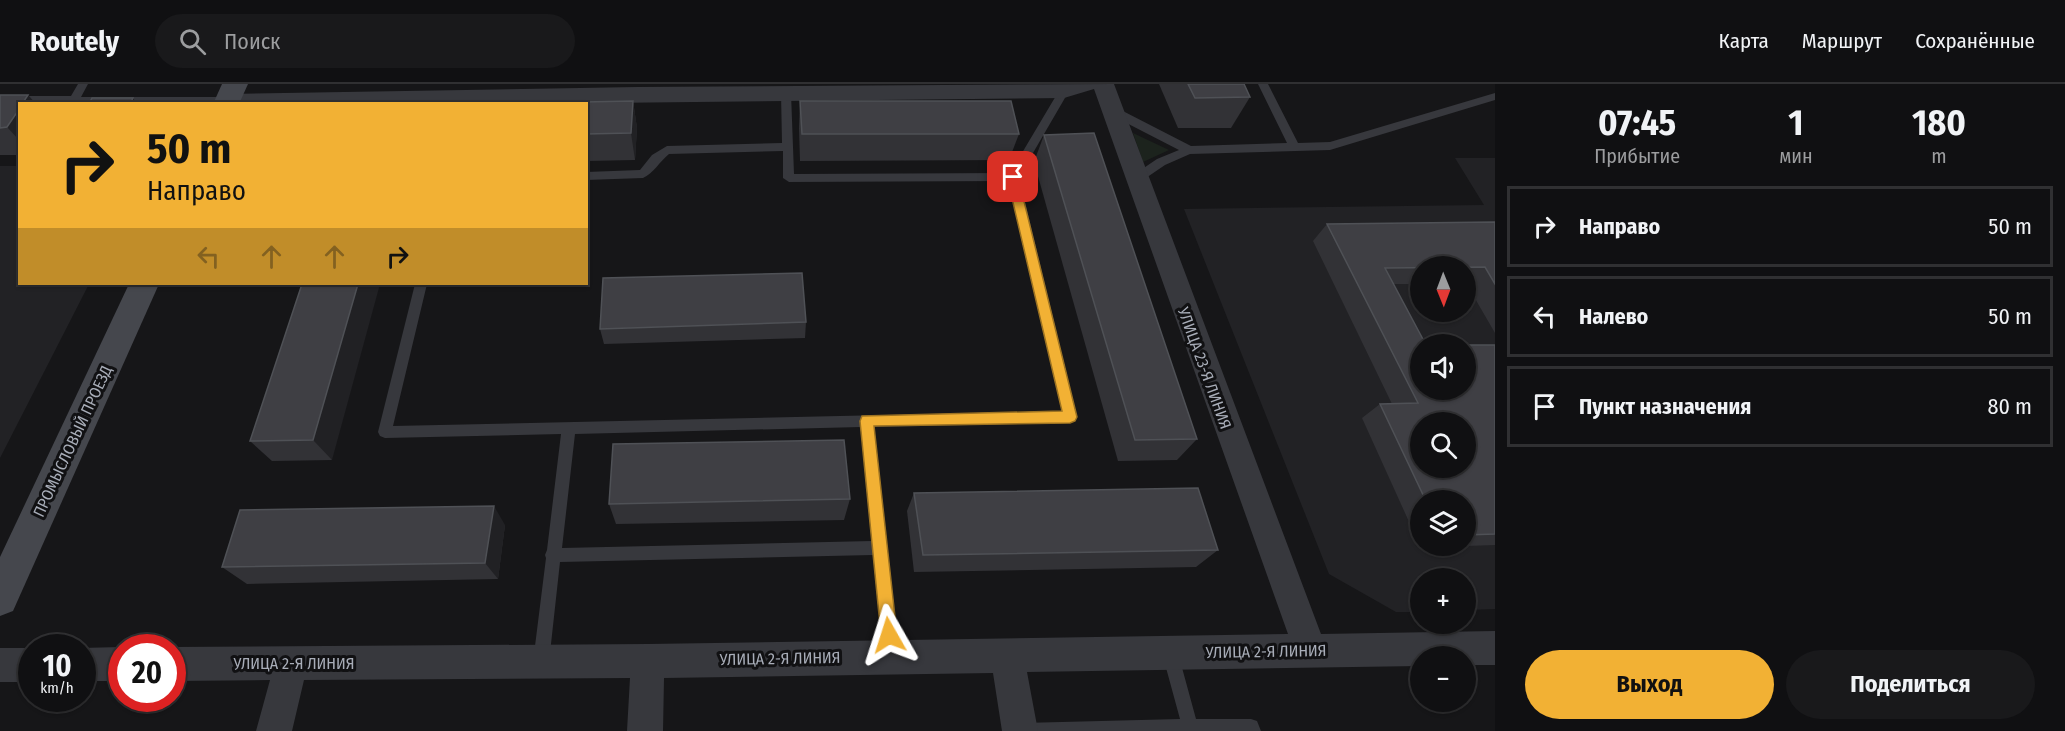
<!DOCTYPE html>
<html lang="ru">
<head>
<meta charset="utf-8">
<style>
  :root { --surface:#101012; --page:#19191b; --text:#f1f3f6; --muted:#9c9d9f; --line:#303032; --accent:#f2b134 }
  body { margin:0; font-family:"Fira Sans Condensed",sans-serif; background:var(--page); color:var(--text); height:100vh; display:flex; flex-direction:column; font-size:22px; white-space:nowrap }
  * { box-sizing:border-box; margin:0 }
  p { font-size:20px; color:var(--muted) }
  .icon { flex:none; width:33px; height:33px; fill:none; stroke:currentColor; stroke-width:2; stroke-linecap:round; stroke-linejoin:round }
  .map { position:relative; flex:1; overflow:hidden }
  .panel { display:flex; flex-direction:column; background:var(--surface); width:570px }
  .panel>* { flex:none }
  .banner { position:absolute; left:18px; top:18px; width:570px; height:183px; border-radius:0px; box-shadow:0 2px 4px #0004,0 0 0 2px var(--line); background:#f2b134; color:#111; overflow:hidden }
  .needle { width:39px; rotate:179deg }
  .tools { position:absolute; left:1410px; top:172px; display:grid; gap:12px }
  .tools a { display:grid; place-items:center; width:66px; height:66px; border-radius:50%; background:var(--surface); box-shadow:0 2px 4px #0004,0 0 0 2px var(--line); font-size:30px }
  .speed { position:absolute; left:18px; top:550px; display:flex; gap:12px; font-size:30px; font-weight:700; text-align:center }
  .speed>* { display:grid; place-content:center; width:78px; height:78px; border-radius:50%; background:var(--surface); box-shadow:0 2px 4px #0004,0 0 0 2px var(--line); line-height:1 }
  .speed small { font-size:15px; font-weight:400 }
  .speed .limit { border:9px solid #d22; background:#fff; color:#111 }
  .pin { position:absolute; display:grid; place-items:center; width:51px; height:51px; color:#fff; margin:-26px; border-radius:12px; box-shadow:0 3px 9px #0006 }
  .me { position:absolute; width:66px; margin:-33px; rotate:354deg; stroke-linejoin:round; filter:drop-shadow(0 0 4px #0008) }
  .turn { display:flex; align-items:center; gap:21px; height:126px; padding:0 30px; font-size:27px }
  .turn .icon { width:78px; height:78px; stroke-width:2.5 }
  .turn b { display:block; font-size:42px; line-height:51px }
  .lanes { display:flex; align-items:center; height:57px; padding:0 30px; background:#0003; justify-content:center; gap:30px; direction:ltr }
  .lanes .off { opacity:.35 }
  .eta { display:flex; justify-content:space-evenly; align-items:center; height:102px; text-align:center }
  .eta b { font-size:36px; font-weight:700; line-height:42px }
  .action { display:flex; gap:12px; margin-top:auto; padding:12px 30px }
  .action a { flex:1; height:69px; border-radius:36px; background:var(--accent); color:#111; font-size:24px; font-weight:700; line-height:69px; text-align:center }
  .action a+a { background:var(--page); color:var(--text) }
  ul { padding:0; list-style:none }
  li { display:flex; align-items:center; gap:18px; height:81px; margin:0 12px 9px; padding:0 18px; border:3px solid var(--line); border-radius:0px }
  li div { flex:1 }
  li b { display:block; font-size:22px }
  li em { font-style:normal }
  header { display:flex; align-items:center; gap:36px; box-sizing:border-box; height:84px; padding:0 30px; background:var(--surface); border-bottom:2px solid var(--line) }
  header strong { font-size:28px }
  nav { display:flex; gap:33px; margin-inline-start:auto; font-size:21px }
  .search { width:420px; height:54px; background:var(--page); display:flex; align-items:center; gap:15px; box-sizing:border-box; padding:0 21px; border-radius:33px; color:var(--muted); font-size:22px }
  main { display:flex; flex:1; min-height:0 }
  .map>svg:first-child { display:block }
  .built { fill:#222225; fill-rule:evenodd }
  .green { fill:#1c231d }
  .lines { fill:none; stroke-linecap:round; stroke-linejoin:round }
  .lane { fill:#37383d; fill-rule:evenodd }
  .street { fill:#37383d; fill-rule:evenodd }
  .secondary { fill:#45474d; fill-rule:evenodd }
  .wall { fill:#323236 }
  .shaded-wall { fill:#212124 }
  .building { fill:#3f3f44; stroke:#4f5156; stroke-width:1.5; fill-rule:evenodd }
  .route { fill:#f2b134; stroke:#9d7322; stroke-width:1.5 }
  .labels { text-anchor:middle; stroke-width:6; stroke-linejoin:round; paint-order:stroke }
  .street-label { font-size:16px; fill:#a8adb8; stroke:#111113 }
</style>
</head>
<body>
<header>
<strong>Routely</strong>
<div class="search"><svg class="icon" aria-label="search" viewBox="0 0 24 24"><circle cx="10" cy="10" r="6"/><path d="M15 15l6 6"/></svg>Поиск</div>
<nav><a>Карта</a><a>Маршрут</a><a>Сохранённые</a></nav>
</header>
<main>
<div class="map">
<svg width="1495" height="647" viewBox="0 0 1495 647">
  <rect width="100%" height="100%" fill="#161618"/>
  <g class="built">
    <path d="M1455,74h40v451l-29,1v-31h-46v33h-24l-67,-38 -145,-365 300,-4zM1420,183h46v45h-46zM1420,261h46v45h-46zM1420,339h46v45h-46zM1420,417h46v45h-46z"/>
    <polygon points="0,82 19,82 20,200 89,200 0,374"/>
  </g>
  <polygon class="green" points="1133,49 1169,66 1143,78"/>
  <g class="lines">
    <g class="lane">
      <polygon points="78,0 88,0 81,13 228,13 233,17 232,20 0,20 0,12 71,12"/>
      <polygon points="1258,0 1268,0 1298,59 1330,58 1495,9 1495,16 1330,66 1190,70 1165,81 1140,98 1132,98 1132,92 1157,75 1179,66 1109,30 1109,24 1117,24 1191,62 1287,59"/>
      <path d="M1064,4l5,3 -50,86 58,240 -2,4 -5,2 -196,4 25,229 -2,6 -6,2 -6,-2 -2,-6 -10,-101 -313,7 -11,100 -2,6 -6,2 -6,-2 -2,-6 13,-104 -1,-3 2,-5 14,-116 -176,4 -5,-2 -2,-4 37,-148h12l-34,142 669,-15 -54,-230 -219,1 -6,-4v-27l-114,3c-9,7 -16,20 -26,24l-57,2v-8l54,-2 12,-15 15,-9 115,-3 -1,-50 5,-3 5,3 3,81 216,-1 50,-84zM861,343l11,114 -310,7 13,-114z"/>
      <polygon points="1170,561 1176,563 1178,569 1196,635 1251,635 1257,637 1261,647 1014,647 1016,641 1022,639 1180,635 1162,569 1164,563"/>
    </g>
    <g class="street">
      <polygon points="1114,0 1321,550 1495,547 1495,581 1466,581 1466,573 1420,573 1420,582 1027,588 1038,647 1002,647 993,589 664,594 663,647 627,647 630,594 304,596 292,647 256,647 270,596 172,597 172,564 170,564 172,563 648,560 1288,550 1094,5 1064,14 511,20 218,20 217,17 220,12 228,10 637,3"/>
      <polygon points="122,563 124,564 122,564 122,597 82,597 82,564 80,564"/>
      <rect x="0" y="564" width="32" height="34"/>
    </g>
    <g class="secondary">
      <polygon points="222,0 248,0 239,20 213,20"/>
      <polygon points="129,200 159,200 13,527 0,532 0,473"/>
    </g>
  </g>
  <g class="wall">
    <polygon points="1159,0 1244,0 1250,13 1231,44 1178,44"/>
    <polygon points="0,11 28,11 36,20 20,20 20,71 0,71"/>
    <polygon points="633,17 637,44 635,76 586,77 586,20"/>
    <polygon points="800,17 1019,50 1009,76 800,77 799,44"/>
    <polygon points="1044,51 1197,355 1177,376 1118,377 1034,78"/>
    <polygon points="1495,138 1495,249 1466,199 1466,183 1420,183 1420,200 1394,200 1420,306 1495,261 1495,461 1466,462 1466,417 1420,417 1420,462 1362,334 1380,320 1392,320 1313,157 1327,140"/>
    <polygon points="302,200 332,376 272,377 250,357"/>
    <polygon points="806,238 805,254 604,260 600,245"/>
    <polygon points="914,409 1218,466 1196,483 914,488 907,427"/>
    <polygon points="850,415 844,436 616,440 609,420"/>
    <polygon points="505,441 498,495 247,500 222,483"/>
  </g>
  <g class="shaded-wall">
    <polygon points="28,11 36,20 22,20"/>
    <polygon points="133,14 137,20 130,20"/>
    <polygon points="633,17 637,44 635,76 631,49"/>
    <polygon points="20,24 20,57 7,43"/>
    <polygon points="358,200 380,200 332,376 313,356"/>
    <polygon points="494,422 505,441 498,495 485,479"/>
  </g>
  <g class="building">
    <polygon points="1188,0 1244,0 1250,13 1195,14"/>
    <polygon points="0,11 28,11 22,20 20,20 20,24 7,43 0,44"/>
    <polygon points="92,14 133,14 130,20 89,20"/>
    <polygon points="633,17 631,49 586,50 586,20 488,20"/>
    <polygon points="800,17 1011,17 1019,50 802,50"/>
    <polygon points="1094,49 1197,355 1135,356 1044,51"/>
    <path d="M1495,138v62l-10,-17 -100,1 41,77h-6v45h46v-45h29v189l-29,1v-34h-40l-46,-97 38,-1 -91,-179zM1420,339h46v45h-46z"/>
    <polygon points="802,189 806,238 600,245 603,194"/>
    <polygon points="302,200 358,200 313,356 250,357"/>
    <polygon points="844,356 850,415 609,420 613,360"/>
    <polygon points="1198,404 1218,466 923,471 914,409"/>
    <polygon points="494,422 485,479 222,483 240,426"/>
  </g>
  <polygon class="route" points="1013,89 1018,93 1077,333 1075,337 1070,339 874,342 897,551 894,556 889,559 883,556 881,551 860,337 862,332 1062,327 1007,93"/>
  <g class="labels">
    <g class="street-label">
      <text transform="translate(1205 284) rotate(70)" y="6">УЛИЦА 23-Я ЛИНИЯ</text>
      <text transform="translate(72 357) rotate(-65)" y="6">ПРОМЫСЛОВЫЙ ПРОЕЗД</text>
      <text transform="translate(1266 567) rotate(-1)" y="6">УЛИЦА 2-Я ЛИНИЯ</text>
      <text transform="translate(780 574) rotate(-1)" y="6">УЛИЦА 2-Я ЛИНИЯ</text>
      <text x="294" y="585">УЛИЦА 2-Я ЛИНИЯ</text>
    </g>
  </g>
</svg>
<div class="tools">
<a><svg class="needle" viewBox="-14 -14 28 28"><path d="M0-13l5 13h-10z" fill="#e53935"/><path d="M0 13l5-13h-10z" fill="#9c9d9f"/></svg></a>
<a><svg class="icon" aria-label="sound" viewBox="0 0 24 24"><path d="M4 9h4l5-4v14l-5-4H4zM17 9q2 3 0 6"/></svg></a>
<a><svg class="icon" aria-label="search" viewBox="0 0 24 24"><circle cx="10" cy="10" r="6"/><path d="M15 15l6 6"/></svg></a>
<a><svg class="icon" aria-label="layers" viewBox="0 0 24 24"><path d="M12 4l9 5-9 5-9-5zM3 14l9 5 9-5"/></svg></a>
<a>+</a>
<a>−</a>
</div>
<div class="speed"><div>10<small>km/h</small></div><div class="limit">20</div></div>
<div class="pin" style="left:1013px;top:93px;background:#d93025"><svg class="icon" aria-label="arrive" viewBox="0 0 24 24"><path d="M6 21V4h12l-3 4 3 4H6"/></svg></div>
<svg class="me" style="left:889px;top:551px" viewBox="-20 -20 40 40"><path d="M0-17L14 15 0 8-14 15z" fill="#f2b134" stroke="#fff" stroke-width="4"/></svg>
<div class="banner">
<div class="turn"><svg class="icon" aria-label="right" viewBox="0 0 24 24"><path d="M7 20v-9h11M14 6l5 5-5 5"/></svg><div><b>50 m</b>Направо</div></div>
<div class="lanes"><svg class="icon off" aria-label="left" viewBox="0 0 24 24"><path d="M17 20v-9H6M10 6l-5 5 5 5"/></svg><svg class="icon off" aria-label="ahead" viewBox="0 0 24 24"><path d="M12 20V5M6 11l6-6 6 6"/></svg><svg class="icon off" aria-label="ahead" viewBox="0 0 24 24"><path d="M12 20V5M6 11l6-6 6 6"/></svg><svg class="icon" aria-label="right" viewBox="0 0 24 24"><path d="M7 20v-9h11M14 6l5 5-5 5"/></svg></div>
</div>
</div>
<section class="panel">
<div class="eta">
<div><b>07:45</b><p>Прибытие</p></div>
<div><b>1</b><p>мин</p></div>
<div><b>180</b><p>m</p></div>
</div>
<ul>
<li><svg class="icon" aria-label="right" viewBox="0 0 24 24"><path d="M7 20v-9h11M14 6l5 5-5 5"/></svg><div><b>Направо</b></div><em>50 m</em></li>
<li><svg class="icon" aria-label="left" viewBox="0 0 24 24"><path d="M17 20v-9H6M10 6l-5 5 5 5"/></svg><div><b>Налево</b></div><em>50 m</em></li>
<li><svg class="icon" aria-label="arrive" viewBox="0 0 24 24"><path d="M6 21V4h12l-3 4 3 4H6"/></svg><div><b>Пункт назначения</b></div><em>80 m</em></li>
</ul>
<div class="action"><a>Выход</a><a>Поделиться</a></div>
</section>
</main>
</body>
</html>
